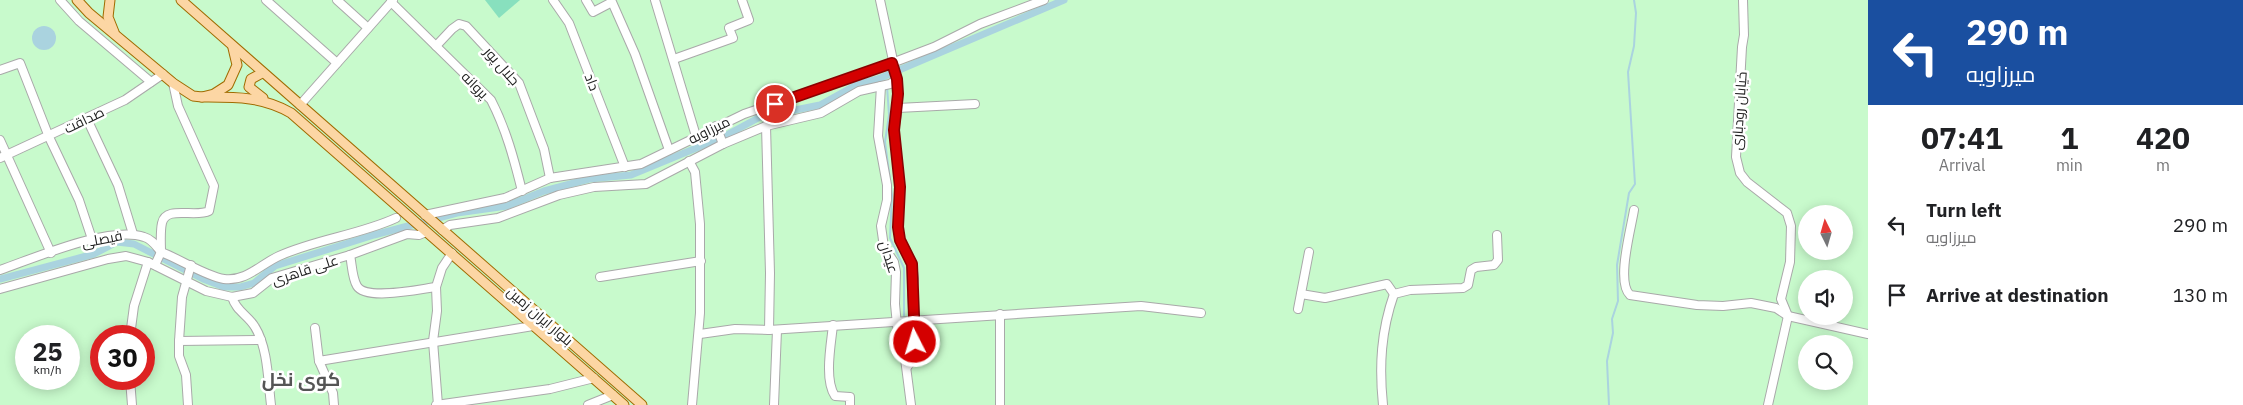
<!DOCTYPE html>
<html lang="en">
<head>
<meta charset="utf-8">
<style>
  :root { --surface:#fff; --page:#f6f6f6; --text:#202124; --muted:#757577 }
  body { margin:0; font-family:"IBM Plex Sans",Cairo,sans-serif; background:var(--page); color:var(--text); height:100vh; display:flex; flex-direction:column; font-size:19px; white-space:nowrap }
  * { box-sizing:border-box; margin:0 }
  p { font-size:16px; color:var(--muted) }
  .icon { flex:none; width:28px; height:28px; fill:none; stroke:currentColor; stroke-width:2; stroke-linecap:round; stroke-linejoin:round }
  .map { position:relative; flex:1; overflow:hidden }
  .sheet { display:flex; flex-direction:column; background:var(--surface); width:375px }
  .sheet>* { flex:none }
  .top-card { background:#1a4fa0; color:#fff; overflow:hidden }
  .needle { width:32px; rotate:355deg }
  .fabs { position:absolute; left:1798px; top:205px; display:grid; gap:10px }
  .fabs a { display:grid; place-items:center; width:55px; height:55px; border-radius:50%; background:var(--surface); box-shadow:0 2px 12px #0003; font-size:25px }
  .speed { position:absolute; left:15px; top:325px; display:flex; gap:10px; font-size:25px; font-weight:700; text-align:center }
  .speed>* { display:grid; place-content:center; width:65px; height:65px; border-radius:50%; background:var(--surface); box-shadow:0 2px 12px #0003; line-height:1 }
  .speed small { font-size:12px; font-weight:400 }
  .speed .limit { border:8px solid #d22; background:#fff; color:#111 }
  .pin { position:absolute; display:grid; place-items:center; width:42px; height:42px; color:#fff; margin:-21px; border:2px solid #fff; border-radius:50%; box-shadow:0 1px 5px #0007 }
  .me { position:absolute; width:55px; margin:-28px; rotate:355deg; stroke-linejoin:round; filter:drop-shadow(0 0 4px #0008) }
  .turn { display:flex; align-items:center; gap:18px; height:105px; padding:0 15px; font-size:22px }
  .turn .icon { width:65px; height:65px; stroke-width:2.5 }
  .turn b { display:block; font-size:35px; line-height:42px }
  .eta { display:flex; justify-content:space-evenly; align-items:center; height:85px; text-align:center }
  .eta b { font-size:30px; font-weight:700; line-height:35px }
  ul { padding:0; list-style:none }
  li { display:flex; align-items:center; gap:15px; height:70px; padding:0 15px }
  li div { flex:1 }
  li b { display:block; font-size:19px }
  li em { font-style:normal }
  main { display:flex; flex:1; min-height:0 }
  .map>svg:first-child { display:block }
  .park { fill:#c8facc; fill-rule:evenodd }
  .pitch { fill:#88e0be }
  .water { fill:#aad3df }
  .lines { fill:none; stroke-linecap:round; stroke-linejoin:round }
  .stream { stroke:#aad3df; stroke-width:2 }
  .canal { stroke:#aad3df; stroke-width:7 }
  .minor-casing { stroke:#a9a9a9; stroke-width:10 }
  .major-casing { stroke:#a06b00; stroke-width:11 }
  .minor { stroke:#fff; stroke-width:8 }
  .major { stroke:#fcd6a4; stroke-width:9 }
  .route-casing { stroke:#8a0000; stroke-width:12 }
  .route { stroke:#d40000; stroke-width:9 }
  .labels { text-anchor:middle; stroke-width:5; stroke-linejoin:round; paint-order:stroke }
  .street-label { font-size:14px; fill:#222; stroke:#fff }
  .district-label { font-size:19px; font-weight:bold; fill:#555; stroke:#fff }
</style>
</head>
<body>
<main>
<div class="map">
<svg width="1868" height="405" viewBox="0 0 1868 405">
  <rect width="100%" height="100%" fill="#f2efe9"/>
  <path class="park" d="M0,0h1868v405h-1868zM1806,214h38v37h-38zM1806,279h38v37h-38zM26,336h43v43h-43zM101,336h43v43h-43zM1806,344h38v37h-38z"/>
  <polygon class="pitch" points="485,0 520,0 499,18"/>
  <circle class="water" cx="44" cy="38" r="12"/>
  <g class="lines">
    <g class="stream">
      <polyline points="887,86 889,115 885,142 892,195 890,238 904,268 904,316"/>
      <polyline points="1609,405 1607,361 1613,333 1612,319 1618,301 1617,265 1629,193 1635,184 1628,72 1634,46 1636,13 1634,0"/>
    </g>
    <polyline class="canal" points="0,279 94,254 117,242 134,244 203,279 224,287 240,287 254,283 275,266 374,235 457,213 507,206 544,191 589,179 631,175 723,137 760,117 820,105 858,84 878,79 1064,0"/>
    <defs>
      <g id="minor">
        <polyline points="60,0 79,21 151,82"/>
        <polyline points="266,0 337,63"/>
        <polyline points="337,0 368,28"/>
        <polyline points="553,0 569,23 625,167"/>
        <polyline points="586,0 593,12 612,2 635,54 669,150"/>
        <polyline points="655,0 696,136"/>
        <polyline points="880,0 897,79 898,108 894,131 900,187 898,227 900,240 912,264 914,279 912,295 916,355 907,367"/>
        <polyline points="1743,0 1744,35 1742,47 1736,157 1740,173 1747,182 1787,213 1791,226 1790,262 1781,299 1788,316 1768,405"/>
        <path d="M391,2l100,98c15,29 23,59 31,91"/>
        <polyline points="436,46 452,29 459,24 466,26 519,83 544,149 550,178"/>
        <polyline points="674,59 733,38 729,28 749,20 742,0"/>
        <polyline points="0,70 20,63 49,137 79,200 92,239"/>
        <polyline points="881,86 878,136 887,185 887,200 881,226 884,247 894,262 896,272 895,304 898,336 904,351 911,405"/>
        <polyline points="300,105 393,0"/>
        <polyline points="898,108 975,104"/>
        <polyline points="87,119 118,185 133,234"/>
        <polyline points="716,126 723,144"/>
        <polyline points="766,126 770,273 769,330"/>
        <polyline points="0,140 51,253"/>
        <polyline points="0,158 125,100 163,74"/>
        <polyline points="689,161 695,172 700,224 700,313 692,405"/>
        <path d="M1634,210c-3,19 -18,72 -4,85l67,10 26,1 28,-3 25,5 12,8 80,18"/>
        <polyline points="425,215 505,198 550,178 641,164 744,114 892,63 934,47 980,24 1044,0"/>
        <polyline points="442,230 450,225 498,218 559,195 594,187 646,184 723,144 766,126 821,113 859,91 890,84 897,79"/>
        <path d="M350,255c2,9 2,23 7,31 9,15 63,3 79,1"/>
        <path d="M155,265l6,-13c19,7 44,24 63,27 22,3 37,-15 55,-23 38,-17 80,-21 117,-38"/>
        <path d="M0,270c35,-12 110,-45 144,-33 8,2 12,9 17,15 0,-9 -1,-20 1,-29 4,-18 33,-5 47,-12l5,-25 -36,-80 -5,-23"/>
        <polyline points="600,277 701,261"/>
        <polyline points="0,289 108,259 126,256 148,262"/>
        <polyline points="1301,294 1325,298 1387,284 1394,294 1410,290 1463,288 1468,285 1471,270 1476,267 1494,265 1498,260 1497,235"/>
        <path d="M232,297c4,14 16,18 23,30 13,21 13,54 16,78"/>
        <polyline points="1298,309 1309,252"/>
        <path d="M833,325c-2,19 -9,55 2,71l15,1v8"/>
        <polyline points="315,328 319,361 533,326"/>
        <polyline points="700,334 735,329 769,330 1141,306 1201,313"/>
        <polyline points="130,336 134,306 148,262 206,291 232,297 253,293 272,278 350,255 407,234 419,235 426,232"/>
        <polyline points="179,341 182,297 191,265"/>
        <polyline points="319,361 333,393 334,405"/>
        <polyline points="130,379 132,405"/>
        <polyline points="188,405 186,375 179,356 179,341 261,340"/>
        <polyline points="436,405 550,389 594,378"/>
        <polyline points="438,405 433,341 437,311 436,287 442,268 452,253"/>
        <polyline points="588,405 613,395"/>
        <polyline points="774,405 777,330"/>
        <polyline points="1000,405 1000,314"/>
        <path d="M1383,405c-4,-39 -2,-74 11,-111"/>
      </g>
      <g id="major">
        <polyline points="77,0 89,13 173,83 193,96 202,97 214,94 228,85 237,65 233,48"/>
        <polyline points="110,0 108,17 114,32"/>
        <polyline points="181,0 642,405"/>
        <polyline points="262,73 251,79 249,87 263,98"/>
        <path d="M202,97c32,0 60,-1 89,16l333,292"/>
      </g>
    </defs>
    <use href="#minor" class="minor-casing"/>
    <use href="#major" class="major-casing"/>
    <use href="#minor" class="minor"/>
    <use href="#major" class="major"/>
  </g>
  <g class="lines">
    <defs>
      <polyline id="route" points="775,104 892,63 897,79 898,94 894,130 900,187 898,227 900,240 912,264 915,342"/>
    </defs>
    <use href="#route" class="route-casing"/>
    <use href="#route" class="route"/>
  </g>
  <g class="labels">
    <g class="street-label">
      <text transform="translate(502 66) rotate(49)" y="5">جلال پور</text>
      <text transform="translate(592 82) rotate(69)" y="5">داد</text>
      <text transform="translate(475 85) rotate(45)" y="5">پروانه</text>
      <text transform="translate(1739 111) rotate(-86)" y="5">خیابان رودباری</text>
      <text transform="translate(84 120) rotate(-26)" y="5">صداقت</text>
      <text transform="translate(709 130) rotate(-26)" y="5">میرزاویه</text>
      <text transform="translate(102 239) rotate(-11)" y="5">فیصلی</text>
      <text transform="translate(889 257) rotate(72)" y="5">عیدان</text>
      <text transform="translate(305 270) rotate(-18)" y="5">علی قاهری</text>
      <text transform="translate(540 316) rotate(41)" y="5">بلوار ایران زمین</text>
    </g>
    <g class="district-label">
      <text x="301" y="386">کوی نخل</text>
    </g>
  </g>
</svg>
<div class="fabs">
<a><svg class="needle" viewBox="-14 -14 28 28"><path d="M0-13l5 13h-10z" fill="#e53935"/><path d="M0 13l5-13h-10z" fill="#757577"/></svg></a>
<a><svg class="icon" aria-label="sound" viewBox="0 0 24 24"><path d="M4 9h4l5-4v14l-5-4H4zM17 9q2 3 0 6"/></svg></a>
<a><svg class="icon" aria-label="search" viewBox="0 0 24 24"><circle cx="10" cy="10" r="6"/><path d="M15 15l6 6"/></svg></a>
</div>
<div class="speed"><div>25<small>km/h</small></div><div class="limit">30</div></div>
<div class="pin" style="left:775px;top:104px;background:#d93025"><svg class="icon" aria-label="arrive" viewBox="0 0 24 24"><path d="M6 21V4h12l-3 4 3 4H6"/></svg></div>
<svg class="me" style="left:915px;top:342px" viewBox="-20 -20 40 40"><circle r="17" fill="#d40000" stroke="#fff" stroke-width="3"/><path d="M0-11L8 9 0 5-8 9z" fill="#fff"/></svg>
</div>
<section class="sheet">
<div class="top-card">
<div class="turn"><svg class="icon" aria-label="left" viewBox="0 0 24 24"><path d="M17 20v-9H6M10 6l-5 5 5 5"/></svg><div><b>290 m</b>میرزاویه</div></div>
</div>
<div class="eta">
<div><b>07:41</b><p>Arrival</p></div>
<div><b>1</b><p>min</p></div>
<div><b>420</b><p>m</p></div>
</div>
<ul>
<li><svg class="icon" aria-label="left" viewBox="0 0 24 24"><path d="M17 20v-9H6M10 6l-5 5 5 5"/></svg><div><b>Turn left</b><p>میرزاویه</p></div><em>290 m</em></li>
<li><svg class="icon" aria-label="arrive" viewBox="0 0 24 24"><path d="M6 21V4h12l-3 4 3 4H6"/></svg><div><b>Arrive at destination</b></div><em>130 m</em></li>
</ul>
</section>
</main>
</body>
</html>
